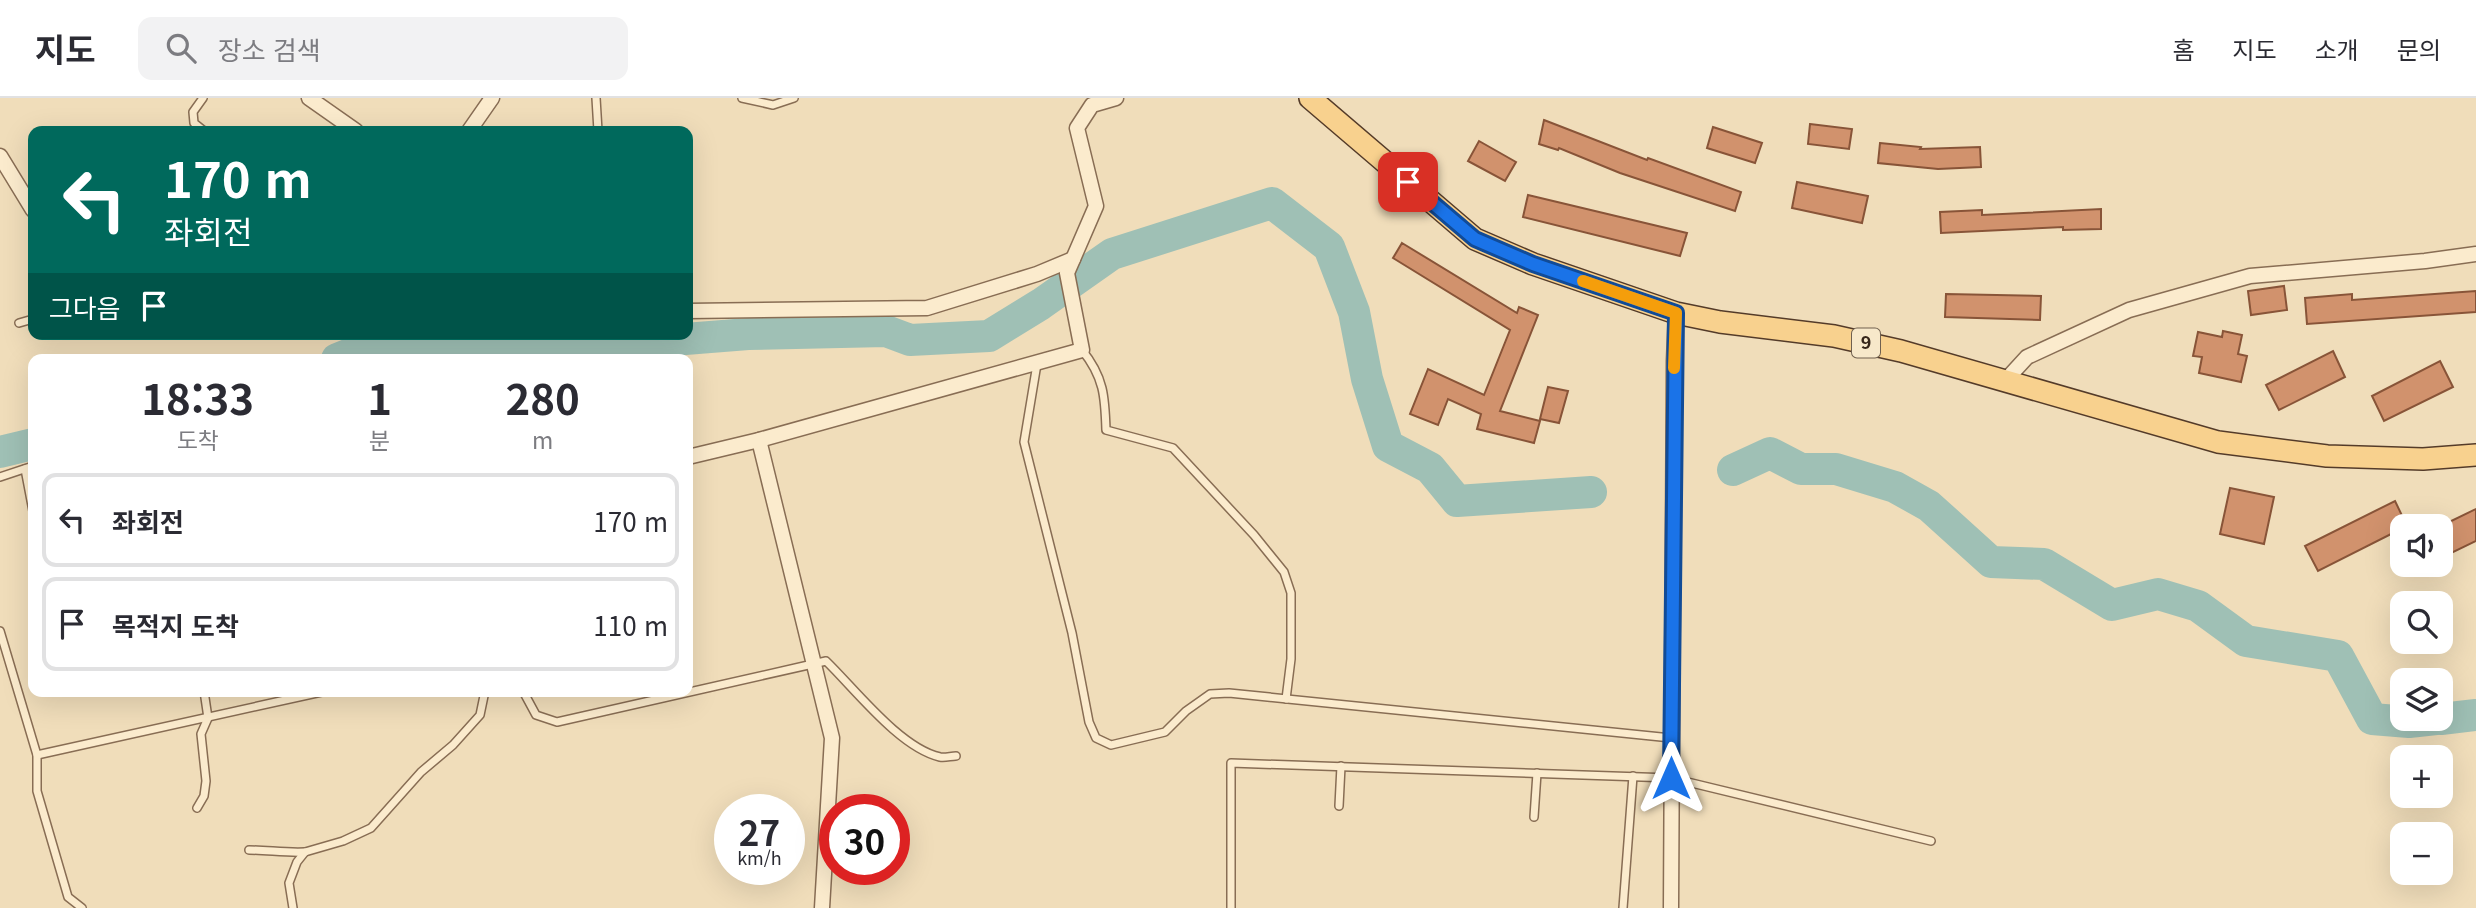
<!DOCTYPE html>
<html lang="ko">
<head>
<meta charset="utf-8">
<style>
  :root { --surface:#fff; --page:#f2f2f3; --text:#2b2b33; --muted:#7c7c81; --line:#e1e1e2 }
  body { margin:0; font-family:Georgia,"Noto Sans KR",serif; background:var(--page); color:var(--text); height:100vh; display:flex; flex-direction:column; font-size:26px; white-space:nowrap }
  * { box-sizing:border-box; margin:0 }
  p { font-size:23px; color:var(--muted) }
  .icon { flex:none; width:38px; height:38px; fill:none; stroke:currentColor; stroke-width:2; stroke-linecap:round; stroke-linejoin:round }
  .map { position:relative; flex:1; overflow:hidden }
  .panel { position:absolute; left:28px; top:256px; width:665px; height:343px; display:flex; flex-direction:column; background:var(--surface); border-radius:14px; box-shadow:0 7px 28px #0002 }
  .panel>* { flex:none }
  .guide { position:absolute; left:28px; top:28px; width:665px; height:214px; border-radius:14px; box-shadow:0 7px 28px #0002; background:#00695c; color:#fff; overflow:hidden }
  .tools { position:absolute; left:2390px; top:416px; display:grid; gap:14px }
  .tools a { display:grid; place-items:center; width:63px; height:63px; border-radius:14px; background:var(--surface); box-shadow:0 7px 28px #0002; font-size:35px }
  .speed { position:absolute; left:714px; top:696px; display:flex; gap:14px; font-size:35px; font-weight:700; text-align:center }
  .speed>* { display:grid; place-content:center; width:91px; height:91px; border-radius:50%; background:var(--surface); box-shadow:0 7px 28px #0002; line-height:1 }
  .speed small { font-size:18px; font-weight:400 }
  .speed .limit { border:10px solid #d22; background:#fff; color:#111 }
  .pin { position:absolute; display:grid; place-items:center; width:60px; height:60px; color:#fff; margin:-30px; border-radius:14px; box-shadow:0 4px 10px #0006 }
  .me { position:absolute; width:77px; margin:-38px; rotate:0deg; stroke-linejoin:round; filter:drop-shadow(0 0 5px #0008) }
  .turn { display:flex; align-items:center; gap:24px; height:147px; padding:0 21px; font-size:32px }
  .turn .icon { width:91px; height:91px; stroke-width:2.5 }
  .turn b { display:block; font-size:49px; line-height:60px }
  .then { display:flex; align-items:center; height:66px; padding:0 21px; background:#0003; gap:14px; font-size:26px }
  .eta { display:flex; justify-content:space-evenly; align-items:center; height:119px; text-align:center }
  .eta b { font-size:42px; font-weight:700; line-height:49px }
  ul { padding:0; list-style:none }
  li { display:flex; align-items:center; gap:21px; height:94px; margin:0 14px 10px; padding:0 7px; border:4px solid var(--line); border-radius:14px }
  li div { flex:1 }
  li b { display:block; font-size:26px }
  li em { font-style:normal }
  header { display:flex; align-items:center; gap:42px; box-sizing:border-box; height:98px; padding:0 35px; background:var(--surface); border-bottom:2px solid var(--line) }
  header strong { font-size:33px }
  nav { display:flex; gap:38px; margin-inline-start:auto; font-size:24px }
  .search { width:490px; height:63px; background:var(--page); display:flex; align-items:center; gap:18px; box-sizing:border-box; padding:0 24px; border-radius:14px; color:var(--muted); font-size:26px }
  .map>svg:first-child { display:block }
  .lines { fill:none; stroke-linecap:round; stroke-linejoin:round }
  .river { stroke:#9fc0b5; stroke-width:32 }
  .building { fill:#d1926d; stroke:#885438; stroke-width:2 }
  .service-casing { stroke:#886d54; stroke-width:10 }
  .minor-casing { stroke:#886d54; stroke-width:17 }
  .primary-casing { stroke:#543b29; stroke-width:24 }
  .service { stroke:#fbebcd; stroke-width:7 }
  .minor { stroke:#fbebcd; stroke-width:14 }
  .primary { stroke:#f8d18e; stroke-width:21 }
  .route-casing { stroke:#114b97; stroke-width:18 }
  .route { stroke:#1a73e8; stroke-width:12 }
  .slow { stroke:#f59e0b; stroke-width:12 }
  .labels { text-anchor:middle; stroke-width:7; stroke-linejoin:round; paint-order:stroke }
  .shield { fill:#f7e8ca; stroke:#70604f; stroke-width:2 }
  .shield-label { font-size:18px; font-weight:bold; fill:#36261a }
</style>
</head>
<body>
<header>
<strong>지도</strong>
<div class="search"><svg class="icon" aria-label="search" viewBox="0 0 24 24"><circle cx="10" cy="10" r="6"/><path d="M15 15l6 6"/></svg>장소 검색</div>
<nav><a>홈</a><a>지도</a><a>소개</a><a>문의</a></nav>
</header>
<div class="map">
<svg width="2476" height="810" viewBox="0 0 2476 810">
  <rect width="100%" height="100%" fill="#f0ddba"/>
  <g class="lines">
    <g class="river">
      <polyline points="337,261 362,251 461,254 597,248 748,236 886,233 910,242 989,238 1041,206 1112,156 1272,105 1329,149 1354,214 1367,281 1388,348 1430,370 1457,403 1591,394"/>
      <polyline points="0,354 33,346"/>
      <polyline points="1733,372 1770,355 1801,371 1836,371 1895,389 1929,408 1991,464 2044,466 2112,507 2158,496 2198,508 2246,543 2338,558 2372,621 2409,624 2436,621"/>
      <polyline points="2441,621 2476,617"/>
    </g>
  </g>
  <g class="building">
    <polygon points="1544,22 1647,62 1648,60 1741,94 1735,113 1620,75 1559,50 1558,52 1539,46"/>
    <polygon points="1810,26 1852,31 1849,51 1808,46"/>
    <polygon points="1713,29 1762,45 1755,65 1707,50"/>
    <polygon points="1479,43 1516,64 1505,83 1468,63"/>
    <polygon points="1880,45 1921,49 1920,51 1980,49 1981,69 1938,71 1878,65"/>
    <polygon points="1797,84 1868,98 1862,125 1792,110"/>
    <polygon points="1528,97 1687,135 1680,158 1523,119"/>
    <polygon points="2101,111 2101,131 2063,132 2063,129 1941,135 1940,114 1982,112 1982,117"/>
    <polygon points="1402,145 1517,215 1519,209 1538,217 1500,313 1540,323 1534,345 1477,331 1481,316 1448,301 1438,327 1410,316 1428,271 1484,297 1510,232 1393,160"/>
    <polygon points="2284,188 2287,212 2251,217 2248,193"/>
    <polygon points="2476,193 2476,214 2307,226 2305,200 2352,196 2352,202"/>
    <polygon points="1946,196 2041,198 2040,222 1945,219"/>
    <polygon points="2223,233 2242,237 2238,256 2247,258 2241,284 2199,275 2202,259 2193,258 2198,234 2222,239"/>
    <polygon points="2333,253 2345,279 2279,312 2266,287"/>
    <polygon points="2440,263 2453,289 2384,323 2372,298"/>
    <polygon points="1548,289 1568,293 1559,325 1540,321"/>
    <polygon points="2230,390 2274,399 2264,446 2220,436"/>
    <polygon points="2395,403 2407,428 2318,473 2305,448"/>
    <polygon points="2476,411 2476,443 2441,460 2441,428"/>
  </g>
  <g class="lines">
    <defs>
      <g id="service">
        <polyline points="203,0 193,14 194,25 204,33"/>
        <polyline points="596,0 598,33"/>
        <polyline points="742,0 773,7 794,0"/>
        <polyline points="19,225 33,221"/>
        <path d="M1082,252c22,27 23,47 24,80l67,18 81,87 30,37 7,21v66l-5,40"/>
        <polyline points="1037,266 1024,344 1072,535 1089,624 1096,640 1111,647 1165,634 1186,613 1210,596 1229,595 1671,640"/>
        <polyline points="25,371 33,413"/>
        <polyline points="0,379 33,368"/>
        <polyline points="0,533 37,657 37,693 68,799 82,810"/>
        <path d="M523,593l13,24 21,7 269,-61c29,28 74,87 114,96 5,1 11,-1 16,-1"/>
        <polyline points="37,657 326,593"/>
        <polyline points="1339,708 1341,668"/>
        <polyline points="197,710 204,698 206,683 201,636 208,620 204,593"/>
        <polyline points="1534,719 1537,675"/>
        <path d="M249,752c19,0 36,3 56,2"/>
        <polyline points="293,810 289,785 297,764 305,754 343,743 371,730 421,674 453,647 480,617 485,593"/>
        <polyline points="1231,810 1231,665 1671,680 1931,743"/>
        <polyline points="1623,810 1633,678"/>
      </g>
      <g id="minor">
        <polyline points="309,0 356,33"/>
        <polyline points="469,33 492,0"/>
        <polyline points="0,58 33,112"/>
        <polyline points="688,213 927,210 1037,176 1073,161"/>
        <polyline points="2005,283 2027,259 2129,212 2250,178 2425,163 2476,156"/>
        <polyline points="759,342 832,640 822,810"/>
        <polyline points="688,359 759,342 1082,252 1067,175 1096,108 1077,30 1092,7 1116,0"/>
        <polyline points="1671,810 1674,263 1676,215"/>
      </g>
      <polyline id="primary" points="1310,0 1475,141 1533,166 1676,215 1720,224 1834,238 1901,253 2218,344 2327,358 2423,361 2476,357"/>
    </defs>
    <use href="#service" class="service-casing"/>
    <use href="#minor" class="minor-casing"/>
    <use href="#primary" class="primary-casing"/>
    <use href="#service" class="service"/>
    <use href="#minor" class="minor"/>
    <use href="#primary" class="primary"/>
  </g>
  <g class="lines">
    <defs>
      <polyline id="route" points="1408,84 1475,141 1533,166 1676,215 1671,680"/>
    </defs>
    <use href="#route" class="route-casing"/>
    <use href="#route" class="route"/>
    <polyline class="slow" points="1583,183 1676,215 1674,270"/>
  </g>
  <g class="labels">
    <rect class="shield" x="1852" y="230.5" width="28" height="29" rx="5"/>
    <g class="shield-label">
      <text x="1866" y="251">9</text>
    </g>
  </g>
</svg>
<div class="tools">
<a><svg class="icon" aria-label="sound" viewBox="0 0 24 24"><path d="M4 9h4l5-4v14l-5-4H4zM17 9q2 3 0 6"/></svg></a>
<a><svg class="icon" aria-label="search" viewBox="0 0 24 24"><circle cx="10" cy="10" r="6"/><path d="M15 15l6 6"/></svg></a>
<a><svg class="icon" aria-label="layers" viewBox="0 0 24 24"><path d="M12 4l9 5-9 5-9-5zM3 14l9 5 9-5"/></svg></a>
<a>+</a>
<a>−</a>
</div>
<div class="speed"><div>27<small>km/h</small></div><div class="limit">30</div></div>
<div class="pin" style="left:1408px;top:84px;background:#d93025"><svg class="icon" aria-label="arrive" viewBox="0 0 24 24"><path d="M6 21V4h12l-3 4 3 4H6"/></svg></div>
<svg class="me" style="left:1671px;top:680px" viewBox="-20 -20 40 40"><path d="M0-17L14 15 0 8-14 15z" fill="#1a73e8" stroke="#fff" stroke-width="4"/></svg>
<div class="guide">
<div class="turn"><svg class="icon" aria-label="left" viewBox="0 0 24 24"><path d="M17 20v-9H6M10 6l-5 5 5 5"/></svg><div><b>170 m</b>좌회전</div></div>
<div class="then">그다음<svg class="icon" aria-label="arrive" viewBox="0 0 24 24"><path d="M6 21V4h12l-3 4 3 4H6"/></svg></div>
</div>
<section class="panel">
<div class="eta">
<div><b>18:33</b><p>도착</p></div>
<div><b>1</b><p>분</p></div>
<div><b>280</b><p>m</p></div>
</div>
<ul>
<li><svg class="icon" aria-label="left" viewBox="0 0 24 24"><path d="M17 20v-9H6M10 6l-5 5 5 5"/></svg><div><b>좌회전</b></div><em>170 m</em></li>
<li><svg class="icon" aria-label="arrive" viewBox="0 0 24 24"><path d="M6 21V4h12l-3 4 3 4H6"/></svg><div><b>목적지 도착</b></div><em>110 m</em></li>
</ul>
</section>
</div>
</body>
</html>
